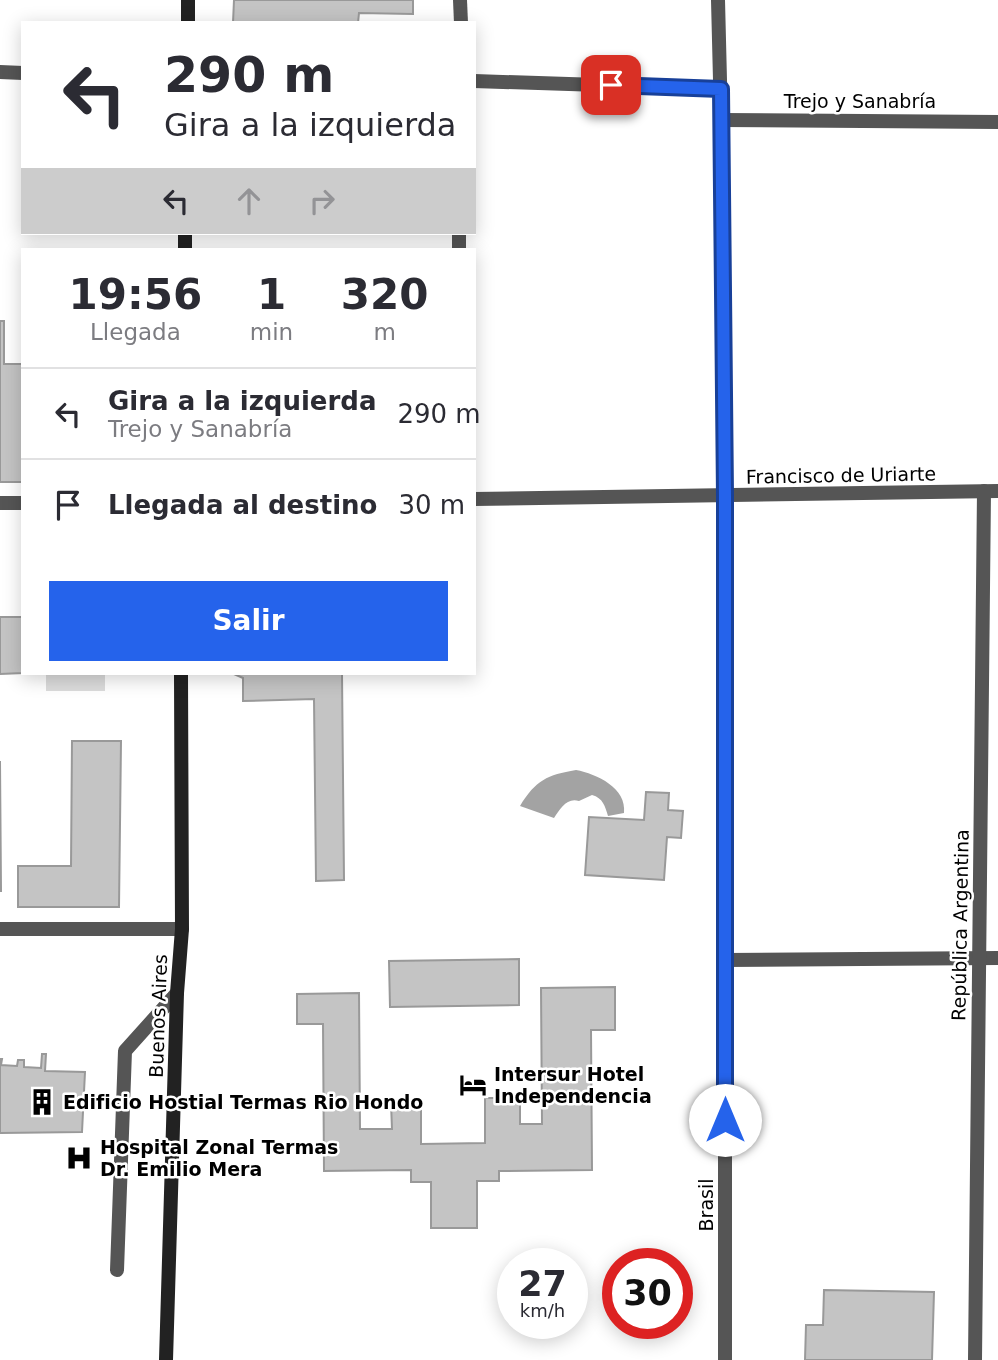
<!DOCTYPE html>
<html lang="es">
<head>
<meta charset="utf-8">
<style>
  :root { --surface:#fff; --page:#f7f7f7; --text:#2b2b33; --muted:#7c7c81; --line:#e1e1e2; --accent:#2563eb }
  body { margin:0; font-family:"DejaVu Sans",sans-serif; background:var(--page); color:var(--text); height:100vh; display:flex; flex-direction:column; font-size:26px; white-space:nowrap }
  * { box-sizing:border-box; margin:0 }
  p { font-size:23px; color:var(--muted) }
  .icon { flex:none; width:38px; height:38px; fill:none; stroke:currentColor; stroke-width:2; stroke-linecap:round; stroke-linejoin:round }
  .map { position:relative; flex:1; overflow:hidden }
  .drawer { position:absolute; left:21px; top:248px; width:455px; height:427px; display:flex; flex-direction:column; background:var(--surface); border-radius:0px; box-shadow:0 4px 18px #0003 }
  .drawer>* { flex:none }
  .top-card { position:absolute; left:21px; top:21px; width:455px; height:214px; border-radius:0px; box-shadow:0 4px 18px #0003; background:#fff; color:var(--text); overflow:hidden }
  .speed { position:absolute; left:497px; top:1248px; display:flex; gap:14px; font-size:35px; font-weight:700; text-align:center }
  .speed>* { display:grid; place-content:center; width:91px; height:91px; border-radius:50%; background:var(--surface); box-shadow:0 4px 18px #0003; line-height:1 }
  .speed small { font-size:18px; font-weight:400 }
  .speed .limit { border:10px solid #d22; background:#fff; color:#111 }
  .pin { position:absolute; display:grid; place-items:center; width:60px; height:60px; color:#fff; margin:-30px; border-radius:14px; box-shadow:0 4px 10px #0006 }
  .me { position:absolute; width:77px; margin:-38px; rotate:0deg; stroke-linejoin:round; filter:drop-shadow(0 0 5px #0008) }
  .turn { display:flex; align-items:center; gap:24px; height:147px; padding:0 28px; font-size:32px }
  .turn .icon { width:91px; height:91px; stroke-width:2.5 }
  .turn b { display:block; font-size:49px; line-height:60px }
  .lanes { display:flex; align-items:center; height:66px; padding:0 28px; background:#0003; justify-content:center; gap:35px; direction:ltr }
  .lanes .off { opacity:.35 }
  .eta { display:flex; justify-content:space-evenly; align-items:center; height:119px; text-align:center }
  .eta b { font-size:42px; font-weight:800; line-height:49px }
  .button { display:flex; gap:14px; margin-top:auto; padding:14px 28px }
  .button a { flex:1; height:80px; border-radius:0px; background:var(--accent); color:#fff; font-size:28px; font-weight:800; line-height:80px; text-align:center }
  ul { padding:0; list-style:none }
  li { display:flex; align-items:center; gap:21px; height:91px; padding:0 28px; border-top:2px solid var(--line) }
  li div { flex:1 }
  li b { display:block; font-size:26px }
  li em { font-style:normal }
  .map>svg:first-child { display:block }
  .green { fill:#dcdcdc }
  .water { fill:#a3a3a3 }
  .building { fill:#c4c4c4; stroke:#999; stroke-width:2 }
  .lines { fill:none; stroke-linecap:round; stroke-linejoin:round }
  .lane { stroke:#555; stroke-width:14 }
  .street { stroke:#555; stroke-width:14 }
  .secondary { stroke:#222; stroke-width:14 }
  .route-casing { stroke:#184099; stroke-width:18 }
  .route { stroke:#2563eb; stroke-width:12 }
  .labels { text-anchor:middle; stroke-width:5; stroke-linejoin:round; paint-order:stroke }
  .street-label { font-size:19px; fill:#000; stroke:#fff }
  .poi-label { font-size:19px; font-weight:bold; fill:#000; stroke:#fff; text-anchor:start }
</style>
</head>
<body>
<div class="map">
<svg width="998" height="1360" viewBox="0 0 998 1360">
  <rect width="100%" height="100%" fill="#fff"/>
  <rect class="green" x="46" y="674" width="59" height="17"/>
  <path class="water" d="M576,770c21,4 51,18 48,43l-16,3c-3,-10 -5,-18 -16,-21l-13,6c-12,-4 -19,8 -25,17l-34,-12c16,-26 27,-31 56,-36z"/>
  <g class="building">
    <polygon points="234,0 413,0 413,14 359,13 358,23 233,23"/>
    <polygon points="0,321 4,321 4,364 23,364 23,482 0,482"/>
    <polygon points="0,617 23,617 23,673 0,674"/>
    <polygon points="234,674 342,674 344,880 316,881 314,699 243,701 243,678"/>
    <polygon points="72,741 121,741 119,907 18,907 18,866 71,866"/>
    <polygon points="0,761 1,891 0,891"/>
    <polygon points="646,792 669,793 668,810 683,811 681,838 667,837 664,880 585,875 589,817 644,820"/>
    <polygon points="519,959 519,1005 390,1007 389,961"/>
    <polygon points="615,987 615,1030 591,1030 592,1170 499,1171 499,1181 477,1181 477,1228 431,1228 431,1182 411,1182 411,1170 324,1171 323,1024 297,1024 297,994 359,993 360,1129 392,1129 391,1103 421,1103 421,1144 485,1143 485,1098 520,1098 520,1124 542,1124 541,988"/>
    <polygon points="42,1054 46,1054 45,1071 85,1072 82,1132 0,1133 0,1059 2,1059 1,1065 17,1066 18,1060 24,1060 24,1067 41,1068"/>
    <polygon points="824,1290 934,1292 932,1360 805,1360 806,1325 823,1325"/>
  </g>
  <g class="lines">
    <polyline class="lane" points="117,1270 125,1051 177,993"/>
    <g class="street">
      <polyline points="460,0 461,23"/>
      <polyline points="718,0 721,120 725,496 725,1360"/>
      <polyline points="0,72 23,73"/>
      <polyline points="474,81 721,89"/>
      <polyline points="721,120 998,122"/>
      <polyline points="459,250 459,233"/>
      <polyline points="474,499 998,491"/>
      <polyline points="0,503 23,503"/>
      <polyline points="0,929 182,929"/>
      <polyline points="725,960 998,958"/>
      <polyline points="975,1360 984,491"/>
    </g>
    <g class="secondary">
      <polyline points="188,23 188,0"/>
      <polyline points="185,250 185,233"/>
      <polyline points="166,1360 177,993 182,929 181,674"/>
    </g>
  </g>
  <g class="lines">
    <defs>
      <polyline id="route" points="611,85 721,89 725,496 725,1120"/>
    </defs>
    <use href="#route" class="route-casing"/>
    <use href="#route" class="route"/>
  </g>
  <defs>
    <symbol id="hotel-bare" viewBox="-9 -9 18 18"><path d="M-6-4.5h1.5V1H6V5H4.5V3h-9V5H-6ZM-4 0a1.8 1.8 0 1 1 3.6 0ZM.5 0V-2.5h3Q6-2.5 6 0Z" fill="#000" stroke="#fff" stroke-width="2.5" paint-order="stroke"/></symbol>
    <symbol id="building-bare" viewBox="-9 -9 18 18"><path d="M-4-6H4V6H1V3H-1V6H-4ZM-2.5-4.3h1.7v1.8h-1.7ZM.8-4.3h1.7v1.8H.8ZM-2.5-1h1.7V.8h-1.7ZM.8-1h1.7V.8H.8Z" fill="#000" stroke="#fff" stroke-width="2.5" paint-order="stroke"/></symbol>
    <symbol id="hospital-bare" viewBox="-9 -9 18 18"><path d="M-5-5h3v3.5h4V-5h3V5h-3V1.5h-4V5h-3Z" fill="#000" stroke="#fff" stroke-width="2.5" paint-order="stroke"/></symbol>
  </defs>
  <g fill-rule="evenodd">
    <use href="#hotel-bare" x="454" y="1066" width="38" height="38"/>
    <use href="#building-bare" x="23" y="1083" width="38" height="38"/>
    <use href="#hospital-bare" x="60" y="1139" width="38" height="38"/>
  </g>
  <g class="labels">
    <g class="street-label">
      <text x="860" y="108">Trejo y Sanabría</text>
      <text transform="translate(841 475) rotate(-1)" y="7">Francisco de Uriarte</text>
      <text transform="translate(960 925) rotate(-89)" y="7">República Argentina</text>
      <text transform="translate(158 1016) rotate(-88)" y="7">Buenos Aires</text>
      <text transform="translate(706 1205) rotate(-90)" y="7">Brasil</text>
    </g>
    <g class="poi-label">
      <text x="494" y="1081">Intersur Hotel<tspan x="494" dy="22">Independencia</tspan></text>
      <text x="63" y="1109">Edificio Hostial Termas Rio Hondo</text>
      <text x="100" y="1154">Hospital Zonal Termas<tspan x="100" dy="22">Dr. Emilio Mera</tspan></text>
    </g>
  </g>
</svg>
<div class="speed"><div>27<small>km/h</small></div><div class="limit">30</div></div>
<div class="pin" style="left:611px;top:85px;background:#d93025"><svg class="icon" aria-label="arrive" viewBox="0 0 24 24"><path d="M6 21V4h12l-3 4 3 4H6"/></svg></div>
<svg class="me" style="left:725px;top:1120px" viewBox="-20 -20 40 40"><circle r="19" fill="#fff"/><path d="M0-13L10 11 0 6-10 11z" fill="#2563eb"/></svg>
<div class="top-card">
<div class="turn"><svg class="icon" aria-label="left" viewBox="0 0 24 24"><path d="M17 20v-9H6M10 6l-5 5 5 5"/></svg><div><b>290 m</b>Gira a la izquierda</div></div>
<div class="lanes"><svg class="icon" aria-label="left" viewBox="0 0 24 24"><path d="M17 20v-9H6M10 6l-5 5 5 5"/></svg><svg class="icon off" aria-label="ahead" viewBox="0 0 24 24"><path d="M12 20V5M6 11l6-6 6 6"/></svg><svg class="icon off" aria-label="right" viewBox="0 0 24 24"><path d="M7 20v-9h11M14 6l5 5-5 5"/></svg></div>
</div>
<section class="drawer">
<div class="eta">
<div><b>19:56</b><p>Llegada</p></div>
<div><b>1</b><p>min</p></div>
<div><b>320</b><p>m</p></div>
</div>
<ul>
<li><svg class="icon" aria-label="left" viewBox="0 0 24 24"><path d="M17 20v-9H6M10 6l-5 5 5 5"/></svg><div><b>Gira a la izquierda</b><p>Trejo y Sanabría</p></div><em>290 m</em></li>
<li><svg class="icon" aria-label="arrive" viewBox="0 0 24 24"><path d="M6 21V4h12l-3 4 3 4H6"/></svg><div><b>Llegada al destino</b></div><em>30 m</em></li>
</ul>
<div class="button"><a>Salir</a></div>
</section>
</div>
</body>
</html>
